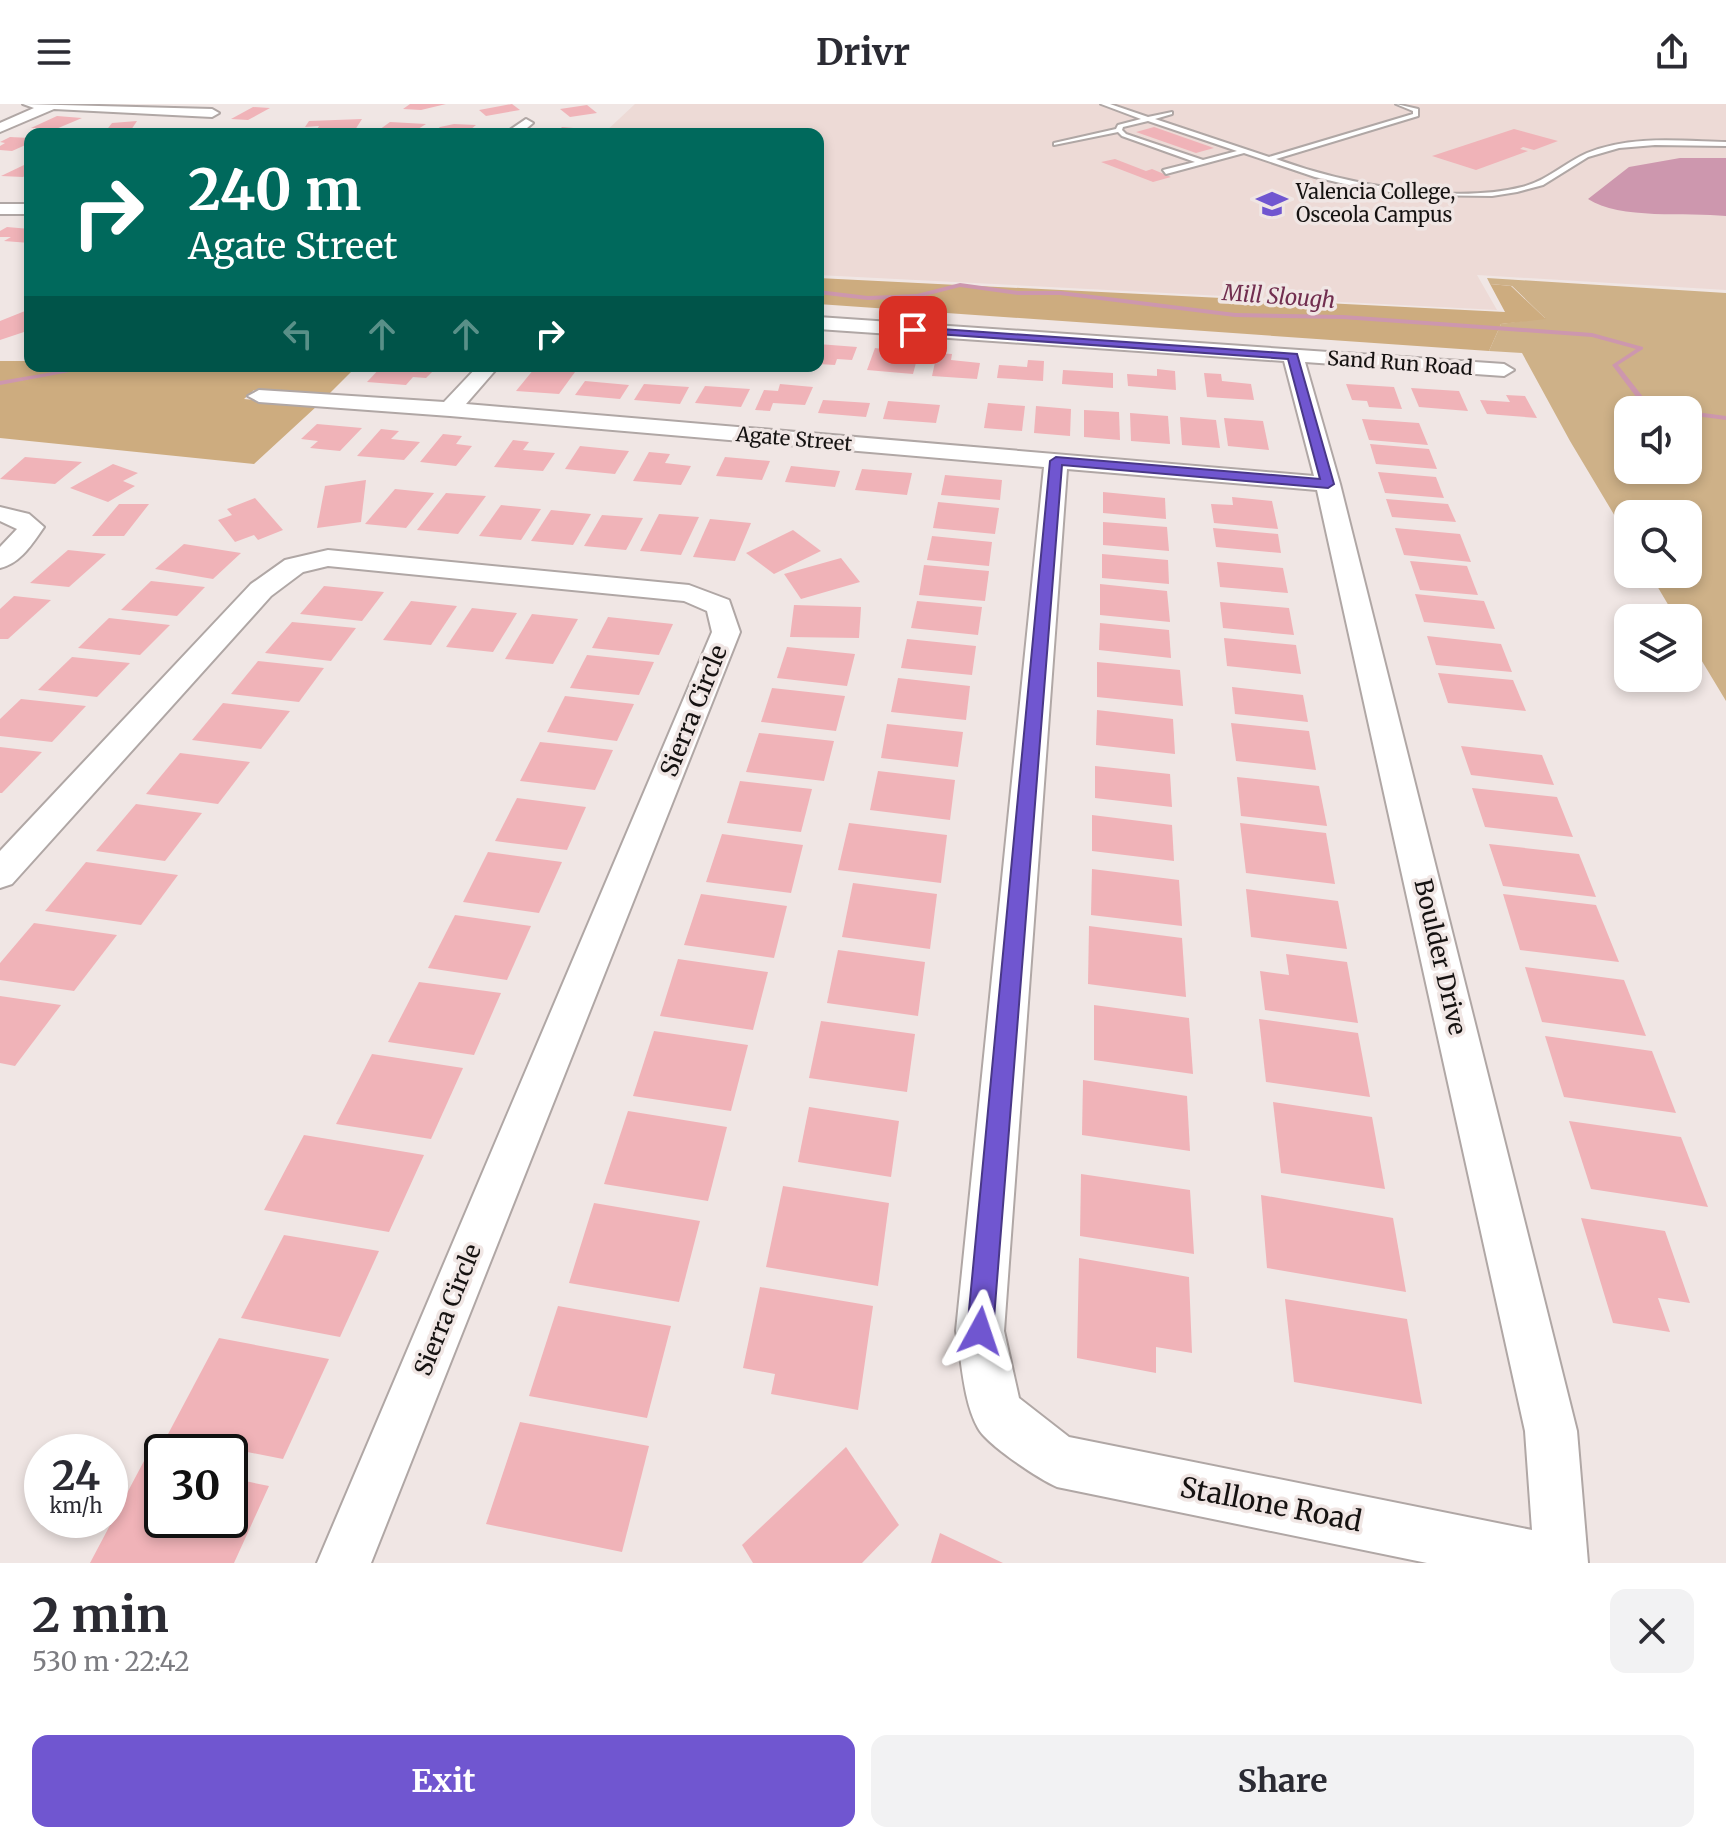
<!DOCTYPE html>
<html lang="en">
<head>
<meta charset="utf-8">
<style>
  :root { --surface:#fff; --page:#f2f2f3; --text:#2b2b33; --muted:#7c7c81; --accent:#7056d0 }
  body { margin:0; font-family:Merriweather,serif; background:var(--page); color:var(--text); height:100vh; display:flex; flex-direction:column; font-size:30px; white-space:nowrap }
  * { box-sizing:border-box; margin:0 }
  p { font-size:26px; color:var(--muted) }
  .icon { flex:none; width:44px; height:44px; fill:none; stroke:currentColor; stroke-width:2; stroke-linecap:round; stroke-linejoin:round }
  .map { position:relative; height:1459px; overflow:hidden }
  .side { display:flex; flex-direction:column; background:var(--surface); flex:1 }
  .side>* { flex:none }
  .banner { position:absolute; left:24px; top:24px; width:800px; height:244px; border-radius:16px; box-shadow:0 4px 12px #0003; background:#00695c; color:#fff; overflow:hidden }
  .fabs { position:absolute; left:1614px; top:292px; display:grid; gap:16px }
  .fabs a { display:grid; place-items:center; width:88px; height:88px; border-radius:16px; background:var(--surface); box-shadow:0 4px 12px #0003; font-size:40px }
  .speed { position:absolute; left:24px; top:1330px; display:flex; gap:16px; font-size:40px; font-weight:700; text-align:center }
  .speed>* { display:grid; place-content:center; width:104px; height:104px; border-radius:50%; background:var(--surface); box-shadow:0 4px 12px #0003; line-height:1 }
  .speed small { font-size:20px; font-weight:400 }
  .speed .limit { border:4px solid #111; border-radius:12px; background:#fff; color:#111 }
  .pin { position:absolute; display:grid; place-items:center; width:68px; height:68px; color:#fff; margin:-34px; border-radius:16px; box-shadow:0 4px 12px #0006 }
  .me { position:absolute; width:88px; margin:-44px; rotate:5deg; stroke-linejoin:round; filter:drop-shadow(0 0 6px #0008) }
  .turn { display:flex; align-items:center; gap:28px; height:168px; padding:0 32px; font-size:36px }
  .turn .icon { width:104px; height:104px; stroke-width:2.5 }
  .turn b { display:block; font-size:56px; line-height:68px }
  .lanes { display:flex; align-items:center; height:76px; padding:0 32px; background:#0003; justify-content:center; gap:40px; direction:ltr }
  .lanes .off { opacity:.35 }
  .round { display:grid; place-items:center; flex:none; width:84px; height:84px; border-radius:16px; background:var(--page) }
  .head { display:flex; align-items:center; justify-content:space-between; height:136px; padding:0 32px }
  h1 { font-size:48px; font-weight:700; line-height:60px }
  .button { display:flex; gap:16px; margin-top:auto; padding:16px 32px }
  .button a { flex:1; height:92px; border-radius:16px; background:var(--accent); color:#fff; font-size:32px; font-weight:700; line-height:92px; text-align:center }
  .button a+a { background:var(--page); color:var(--text) }
  header { display:flex; justify-content:space-between; align-items:center; height:104px; padding:0 32px; background:var(--surface); font-size:36px; font-weight:700 }
  .map>svg:first-child { display:block }
  .built { fill:#eddad6 }
  .green { fill:#ceb188; fill-rule:evenodd }
  .forest { fill:#cdac7f }
  .water { fill:#cd97ae }
  .lines { fill:none; stroke-linecap:round; stroke-linejoin:round }
  .stream { fill:#cd97ae; fill-rule:evenodd }
  .building { fill:#f0b3b8 }
  .service-casing { stroke:#b0a7a5; stroke-width:4 }
  .minor-casing { stroke:#b0a7a5; stroke-width:4 }
  .service { fill:#fff; fill-rule:evenodd }
  .minor { fill:#fff; fill-rule:evenodd }
  .route { fill:#7056d0; stroke:#493887; stroke-width:2 }
  .labels { text-anchor:middle; stroke-width:7; stroke-linejoin:round; paint-order:stroke }
  .far-poi-label { font-size:20px; fill:#151211; stroke:#f0e6e4; text-anchor:start }
  .far-street-label { font-size:20px; fill:#151211; stroke:#f0e6e4 }
  .far-water-label { font-size:22px; font-style:italic; fill:#712e4f; stroke:#f0e6e4 }
  .street-label { font-size:24px; fill:#151211; stroke:#f0e6e4 }
  .near-street-label { font-size:28px; fill:#151211; stroke:#f0e6e4 }
</style>
</head>
<body>
<header><svg class="icon" aria-label="menu" viewBox="0 0 24 24"><path d="M4 6h16M4 12h16M4 18h16"/></svg>Drivr<svg class="icon" aria-label="share" viewBox="0 0 24 24"><path d="M12 15V3M7 8l5-5 5 5M5 13v7h14v-7"/></svg></header>
<div class="map">
<svg width="1726" height="1459" viewBox="0 0 1726 1459">
  <rect width="100%" height="100%" fill="#f0e6e4"/>
  <polygon class="built" points="635,0 1726,0 1726,186 1477,171 1497,206 818,171 818,30 603,30"/>
  <path class="green" d="M1487,174l239,15v408l-38,-63v-20h-12l-26,-44h38v-60h-60v24l-58,-97 -48,-88 -33,-2 12,-27 44,-6 -33,-32 -22,-2zM1628,306h60v60h-60z"/>
  <g class="forest">
    <polygon points="818,174 1505,208 1490,180 1511,182 1546,215 1501,220 1489,247 818,200"/>
    <polygon points="0,257 30,257 30,262 357,262 328,291 254,286 244,295 317,302 254,360 0,334"/>
  </g>
  <path class="water" d="M1680,54h46v58c-38,-4 -107,4 -138,-17l41,-32z"/>
  <g class="lines">
    <g class="stream">
      <polygon points="960,179 1018,187 1060,187 1235,209 1343,211 1592,229 1643,243 1643,245 1618,261 1651,303 1662,306 1646,306 1612,261 1636,245 1592,233 1343,215 1235,213 1060,191 1018,191 960,183 917,194 868,196 818,190 818,186 868,192 917,190"/>
      <polygon points="88,262 102,262 0,281 0,277"/>
      <polygon points="1688,307 1726,312 1726,316 1688,311"/>
    </g>
  </g>
  <g class="building">
    <polygon points="410,0 446,0 421,6 403,5"/>
    <polygon points="512,0 520,6 486,12 479,6"/>
    <polygon points="587,1 597,9 570,13 560,5"/>
    <polygon points="253,3 270,4 248,16 231,15"/>
    <polygon points="57,12 82,14 56,25 31,24"/>
    <polygon points="362,15 355,26 316,27 319,22 305,23 309,17"/>
    <polygon points="137,17 131,26 105,28 112,19"/>
    <polygon points="390,18 426,20 415,27 379,26"/>
    <polygon points="454,20 476,21 465,30 432,29 440,23"/>
    <polygon points="562,23 585,25 580,30 555,30"/>
    <polygon points="1154,23 1214,44 1196,49 1136,28"/>
    <polygon points="212,24 246,26 239,30 202,30"/>
    <polygon points="1514,25 1558,37 1534,46 1523,43 1520,45 1528,47 1476,66 1432,52"/>
    <polygon points="10,33 30,34 30,39 12,47 0,46 0,42 5,39 0,38"/>
    <polygon points="1115,55 1146,67 1152,65 1171,73 1153,78 1101,58"/>
    <polygon points="24,61 30,61 30,69 23,73 1,72"/>
    <polygon points="7,123 30,125 30,139 4,137 11,133 0,133 0,127"/>
    <polygon points="30,205 30,226 0,236 0,217"/>
    <polygon points="818,240 857,243 852,256 837,255 835,261 818,260"/>
    <polygon points="875,244 891,246 889,253 917,255 913,270 867,266"/>
    <polygon points="937,249 952,250 951,256 980,259 977,275 932,272"/>
    <polygon points="1028,256 1044,257 1043,277 997,274 999,261 1027,263"/>
    <polygon points="382,262 410,262 436,264 426,274 413,273 406,281 367,278"/>
    <polygon points="534,265 575,268 559,290 516,287"/>
    <polygon points="1157,265 1175,267 1176,286 1128,282 1127,270 1157,272"/>
    <polygon points="1063,266 1113,269 1113,284 1062,280"/>
    <polygon points="1204,269 1221,270 1222,277 1251,280 1254,296 1207,293"/>
    <polygon points="585,277 629,281 620,295 575,291"/>
    <polygon points="644,280 689,283 680,300 634,296"/>
    <polygon points="780,280 813,283 805,301 773,299 770,307 755,306 764,286 778,287"/>
    <polygon points="1346,280 1394,283 1402,305 1369,303 1367,297 1352,296"/>
    <polygon points="705,282 750,285 741,303 695,299"/>
    <polygon points="1411,284 1459,287 1468,307 1419,303"/>
    <polygon points="1506,291 1525,292 1537,314 1487,310 1480,296 1510,298"/>
    <polygon points="823,296 870,299 866,313 818,309"/>
    <polygon points="888,297 940,301 936,319 883,315"/>
    <polygon points="988,299 1025,302 1022,327 984,324"/>
    <polygon points="1036,302 1071,305 1070,332 1034,329"/>
    <polygon points="1084,306 1119,308 1120,336 1084,333"/>
    <polygon points="1130,309 1168,312 1170,340 1131,337"/>
    <polygon points="1180,313 1216,316 1220,344 1182,341"/>
    <polygon points="1224,314 1263,317 1269,346 1228,342"/>
    <polygon points="1362,315 1419,319 1428,341 1369,336"/>
    <polygon points="317,320 362,324 340,347 310,344 318,337 301,335"/>
    <polygon points="381,325 399,327 391,335 420,338 404,356 357,352"/>
    <polygon points="443,330 462,332 456,340 472,342 456,362 420,358"/>
    <polygon points="513,336 529,338 523,346 555,349 543,367 494,363"/>
    <polygon points="1370,340 1429,345 1437,365 1376,360"/>
    <polygon points="580,342 629,347 615,370 565,365"/>
    <polygon points="649,348 670,350 665,359 691,362 681,381 633,377"/>
    <polygon points="25,353 82,358 55,380 0,375"/>
    <polygon points="725,353 770,357 762,376 716,372"/>
    <polygon points="113,360 138,369 123,377 135,382 108,398 70,384"/>
    <polygon points="791,362 840,367 835,383 785,378"/>
    <polygon points="862,365 912,369 907,391 855,386"/>
    <polygon points="1378,368 1436,373 1444,394 1385,389"/>
    <polygon points="945,371 1002,376 1000,396 941,391"/>
    <polygon points="366,376 361,418 317,424 325,382"/>
    <polygon points="395,385 434,389 406,424 365,420"/>
    <polygon points="1103,388 1165,394 1166,415 1103,409"/>
    <polygon points="446,389 486,392 458,430 417,426"/>
    <polygon points="1232,393 1272,397 1278,425 1214,419 1211,400 1233,401"/>
    <polygon points="255,394 283,426 258,436 254,431 235,438 218,416 232,411 227,405"/>
    <polygon points="1386,395 1448,400 1456,418 1392,413"/>
    <polygon points="938,398 999,404 995,430 933,424"/>
    <polygon points="119,400 149,400 124,432 92,432"/>
    <polygon points="501,401 541,405 521,436 479,432"/>
    <polygon points="551,406 591,410 573,441 531,437"/>
    <polygon points="659,410 699,413 681,451 640,447"/>
    <polygon points="602,411 643,414 626,446 584,442"/>
    <polygon points="710,415 751,419 735,457 693,453"/>
    <polygon points="1103,418 1167,423 1169,447 1103,441"/>
    <polygon points="1213,424 1278,430 1281,449 1216,443"/>
    <polygon points="1395,424 1460,430 1471,458 1404,451"/>
    <polygon points="793,426 821,447 774,470 746,449"/>
    <polygon points="932,432 992,438 989,462 927,456"/>
    <polygon points="184,440 241,449 213,475 155,465"/>
    <polygon points="68,446 106,450 69,483 30,479"/>
    <polygon points="1102,450 1168,456 1169,480 1102,474"/>
    <polygon points="841,454 860,478 801,495 784,470"/>
    <polygon points="1410,457 1467,462 1478,491 1420,486"/>
    <polygon points="1217,458 1283,464 1288,489 1220,483"/>
    <polygon points="924,461 989,467 985,497 919,491"/>
    <polygon points="151,477 205,483 177,512 121,506"/>
    <polygon points="1100,480 1167,487 1170,518 1100,511"/>
    <polygon points="324,482 384,488 362,517 300,510"/>
    <polygon points="1415,490 1484,497 1495,525 1424,518"/>
    <polygon points="14,492 51,496 8,535 0,535 0,505"/>
    <polygon points="411,497 457,502 431,541 383,536"/>
    <polygon points="917,497 982,503 978,531 911,524"/>
    <polygon points="1220,498 1289,504 1294,531 1223,524"/>
    <polygon points="794,501 861,503 859,534 790,533"/>
    <polygon points="472,504 517,509 493,548 446,543"/>
    <polygon points="532,510 578,515 553,560 505,555"/>
    <polygon points="608,513 673,520 659,551 592,544"/>
    <polygon points="109,514 170,521 140,551 78,544"/>
    <polygon points="292,518 356,524 331,557 265,549"/>
    <polygon points="1100,519 1169,526 1171,554 1099,546"/>
    <polygon points="1427,532 1501,540 1512,568 1436,561"/>
    <polygon points="1224,534 1296,541 1301,570 1227,562"/>
    <polygon points="907,535 976,542 972,571 901,564"/>
    <polygon points="787,543 855,550 847,582 777,574"/>
    <polygon points="587,551 654,558 639,591 570,584"/>
    <polygon points="72,553 130,559 97,593 38,586"/>
    <polygon points="258,557 324,564 299,598 231,590"/>
    <polygon points="1097,558 1180,566 1183,602 1097,593"/>
    <polygon points="1438,569 1513,576 1526,607 1448,599"/>
    <polygon points="898,574 970,582 966,616 891,608"/>
    <polygon points="1232,583 1303,591 1308,618 1235,610"/>
    <polygon points="772,584 845,592 836,627 761,618"/>
    <polygon points="565,592 634,600 617,637 547,628"/>
    <polygon points="21,595 86,602 52,638 0,632 0,615"/>
    <polygon points="223,599 290,607 261,645 192,636"/>
    <polygon points="1097,606 1173,615 1175,650 1096,641"/>
    <polygon points="1231,619 1309,627 1316,666 1236,657"/>
    <polygon points="887,620 963,628 958,663 881,654"/>
    <polygon points="759,629 834,637 824,677 746,668"/>
    <polygon points="540,638 613,646 595,686 520,677"/>
    <polygon points="1461,642 1542,651 1554,681 1471,671"/>
    <polygon points="0,643 42,648 2,689 0,689"/>
    <polygon points="180,649 250,658 218,700 146,690"/>
    <polygon points="1095,662 1170,670 1172,703 1095,694"/>
    <polygon points="878,667 955,676 950,716 870,706"/>
    <polygon points="1237,673 1319,682 1327,722 1241,712"/>
    <polygon points="740,677 812,685 801,728 727,719"/>
    <polygon points="1472,684 1557,693 1573,733 1485,723"/>
    <polygon points="517,694 586,703 567,746 495,737"/>
    <polygon points="136,700 202,709 165,757 96,747"/>
    <polygon points="1092,711 1172,721 1174,757 1092,747"/>
    <polygon points="849,719 947,731 941,779 838,766"/>
    <polygon points="1240,719 1326,729 1335,780 1246,769"/>
    <polygon points="722,730 803,741 791,789 706,778"/>
    <polygon points="1489,740 1579,750 1596,793 1503,782"/>
    <polygon points="488,748 562,758 539,809 463,798"/>
    <polygon points="86,758 178,771 141,821 45,807"/>
    <polygon points="1092,765 1179,776 1182,822 1091,811"/>
    <polygon points="853,779 937,790 930,845 842,833"/>
    <polygon points="1246,785 1338,797 1347,845 1251,833"/>
    <polygon points="701,790 787,802 774,854 684,841"/>
    <polygon points="1503,790 1596,801 1619,858 1520,846"/>
    <polygon points="455,811 531,822 507,876 428,864"/>
    <polygon points="34,819 117,831 74,887 0,876 0,859"/>
    <polygon points="1089,822 1182,834 1186,893 1088,880"/>
    <polygon points="838,846 925,858 918,912 827,899"/>
    <polygon points="1286,850 1347,858 1358,919 1265,906 1260,867 1289,871"/>
    <polygon points="678,855 768,868 753,926 660,912"/>
    <polygon points="1525,863 1624,876 1646,932 1542,918"/>
    <polygon points="419,878 501,889 474,951 388,938"/>
    <polygon points="0,892 61,901 15,962 0,959"/>
    <polygon points="1094,901 1189,914 1193,970 1094,956"/>
    <polygon points="1259,915 1358,929 1370,993 1266,978"/>
    <polygon points="821,917 915,930 907,988 809,974"/>
    <polygon points="654,927 748,941 731,1007 633,992"/>
    <polygon points="1545,932 1652,947 1676,1009 1564,993"/>
    <polygon points="372,950 463,964 431,1035 336,1020"/>
    <polygon points="1083,976 1187,992 1190,1047 1082,1031"/>
    <polygon points="1273,998 1372,1013 1385,1085 1281,1069"/>
    <polygon points="809,1003 899,1017 891,1073 798,1058"/>
    <polygon points="628,1007 727,1023 708,1097 604,1080"/>
    <polygon points="1569,1017 1681,1033 1708,1103 1591,1085"/>
    <polygon points="304,1031 424,1051 389,1128 264,1106"/>
    <polygon points="1081,1070 1190,1086 1194,1150 1080,1132"/>
    <polygon points="783,1082 889,1099 878,1182 766,1163"/>
    <polygon points="1261,1091 1393,1114 1406,1188 1267,1164"/>
    <polygon points="594,1099 700,1117 679,1198 569,1179"/>
    <polygon points="1581,1114 1665,1127 1690,1199 1658,1194 1670,1228 1613,1219"/>
    <polygon points="284,1131 379,1147 340,1233 241,1214"/>
    <polygon points="1079,1154 1189,1173 1192,1249 1156,1243 1156,1269 1077,1254"/>
    <polygon points="760,1183 873,1202 858,1306 771,1290 775,1270 743,1264"/>
    <polygon points="1285,1195 1407,1215 1422,1300 1294,1278"/>
    <polygon points="558,1202 671,1222 647,1314 529,1292"/>
    <polygon points="219,1234 329,1255 283,1355 167,1332"/>
    <polygon points="520,1318 649,1342 622,1448 486,1420"/>
    <polygon points="846,1343 899,1421 862,1459 753,1459 742,1441"/>
    <polygon points="144,1357 162,1360 162,1416 230,1416 230,1374 269,1382 234,1459 90,1459"/>
    <polygon points="940,1429 1003,1459 931,1459"/>
  </g>
  <g class="lines">
    <defs>
      <path id="service" d="M1101,0h9l38,13 24,-5v2l-17,5 114,38 144,-43v-3l-17,-7 22,5v7l-142,43c68,25 175,46 246,28 25,-6 42,-24 65,-34 44,-18 93,-12 139,-11v4l-71,-1 -36,3 -31,9 -45,28 -26,7 -25,4 -77,-1 -49,-6 -51,-12 -71,-24 -78,21 -3,-4 32,-8 -73,-26 -4,-4 -64,13v-2l62,-14 2,-4 23,-6zM1148,17l89,30 -34,9 -77,-26 -4,-4 1,-3z"/>
      <g id="minor">
        <polygon points="23,0 212,5 219,9 212,13 54,5 0,28 0,19 34,4"/>
        <polygon points="526,15 533,19 520,30 504,30"/>
        <rect x="0" y="100" width="30" height="10"/>
        <path d="M818,213l686,47 10,6 -10,6 -199,-14 35,122 237,947 11,132h-161l-370,-76c-18,-8 -70,-42 -79,-59 -15,-27 -16,-67 -22,-97l88,-864 -594,-51 -191,-14 -11,-6 11,-6 185,12 34,-36h21l-33,38 848,72 -30,-115 -466,-32zM1067,365l250,21 208,941 7,99 -463,-93 -50,-39 -15,-67z"/>
        <path d="M0,403l29,7 15,13c-12,17 -23,36 -44,41v-21l17,-18 -17,-8z"/>
        <polygon points="328,446 689,481 729,496 740,528 371,1459 317,1459 712,528 707,507 684,497 328,462 303,468 271,492 12,780 0,784 0,747 251,480 285,456"/>
      </g>
    </defs>
    <use href="#service" class="service-casing"/>
    <use href="#minor" class="minor-casing"/>
    <use href="#service" class="service"/>
    <use href="#minor" class="minor"/>
  </g>
  <polygon class="route" points="913,223 1297,250 1334,380 1328,384 1062,361 993,1227 989,1236 980,1240 971,1236 967,1227 1050,357 1056,353 1320,375 1288,255 909,228 908,226"/>
  <defs>
    <symbol id="university-bare" viewBox="-9 -9 18 18"><path d="M0-5L7-2L0 1L-7-2ZM-4 1L0 2.5L4 1V4Q0 6-4 4Z" fill="#7056d0" stroke="#f0e6e4" stroke-width="2.5" paint-order="stroke"/></symbol>
  </defs>
  <g fill-rule="evenodd">
    <use href="#university-bare" x="1250" y="78" width="44" height="44"/>
  </g>
  <g class="labels">
    <g class="far-poi-label">
      <text x="1296" y="95">Valencia College,<tspan x="1296" dy="23">Osceola Campus</tspan></text>
    </g>
    <g class="far-street-label">
      <text transform="translate(1400 259) rotate(4)" y="7">Sand Run Road</text>
      <text transform="translate(794 335) rotate(5)" y="7">Agate Street</text>
    </g>
    <g class="far-water-label">
      <text transform="translate(1279 192) rotate(4)" y="8">Mill Slough</text>
    </g>
    <g class="street-label">
      <text transform="translate(694 607) rotate(-68)" y="8">Sierra Circle</text>
      <text transform="translate(1440 853) rotate(77)" y="8">Boulder Drive</text>
      <text transform="translate(448 1206) rotate(-68)" y="8">Sierra Circle</text>
    </g>
    <g class="near-street-label">
      <text transform="translate(1271 1400) rotate(11)" y="10">Stallone Road</text>
    </g>
  </g>
</svg>
<div class="fabs">
<a><svg class="icon" aria-label="sound" viewBox="0 0 24 24"><path d="M4 9h4l5-4v14l-5-4H4zM17 9q2 3 0 6"/></svg></a>
<a><svg class="icon" aria-label="search" viewBox="0 0 24 24"><circle cx="10" cy="10" r="6"/><path d="M15 15l6 6"/></svg></a>
<a><svg class="icon" aria-label="layers" viewBox="0 0 24 24"><path d="M12 4l9 5-9 5-9-5zM3 14l9 5 9-5"/></svg></a>
</div>
<div class="speed"><div>24<small>km/h</small></div><div class="limit">30</div></div>
<div class="pin" style="left:913px;top:226px;background:#d93025"><svg class="icon" aria-label="arrive" viewBox="0 0 24 24"><path d="M6 21V4h12l-3 4 3 4H6"/></svg></div>
<svg class="me" style="left:980px;top:1227px" viewBox="-20 -20 40 40"><path d="M0-17L14 15 0 8-14 15z" fill="#7056d0" stroke="#fff" stroke-width="4"/></svg>
<div class="banner">
<div class="turn"><svg class="icon" aria-label="right" viewBox="0 0 24 24"><path d="M7 20v-9h11M14 6l5 5-5 5"/></svg><div><b>240 m</b>Agate Street</div></div>
<div class="lanes"><svg class="icon off" aria-label="left" viewBox="0 0 24 24"><path d="M17 20v-9H6M10 6l-5 5 5 5"/></svg><svg class="icon off" aria-label="ahead" viewBox="0 0 24 24"><path d="M12 20V5M6 11l6-6 6 6"/></svg><svg class="icon off" aria-label="ahead" viewBox="0 0 24 24"><path d="M12 20V5M6 11l6-6 6 6"/></svg><svg class="icon" aria-label="right" viewBox="0 0 24 24"><path d="M7 20v-9h11M14 6l5 5-5 5"/></svg></div>
</div>
</div>
<section class="side">
<div class="head"><div><h1>2 min</h1><p>530 m · 22:42</p></div><a class="round"><svg class="icon" aria-label="close" viewBox="0 0 24 24"><path d="M6 6l12 12M18 6L6 18"/></svg></a></div>
<div class="button"><a>Exit</a><a>Share</a></div>
</section>
</body>
</html>
